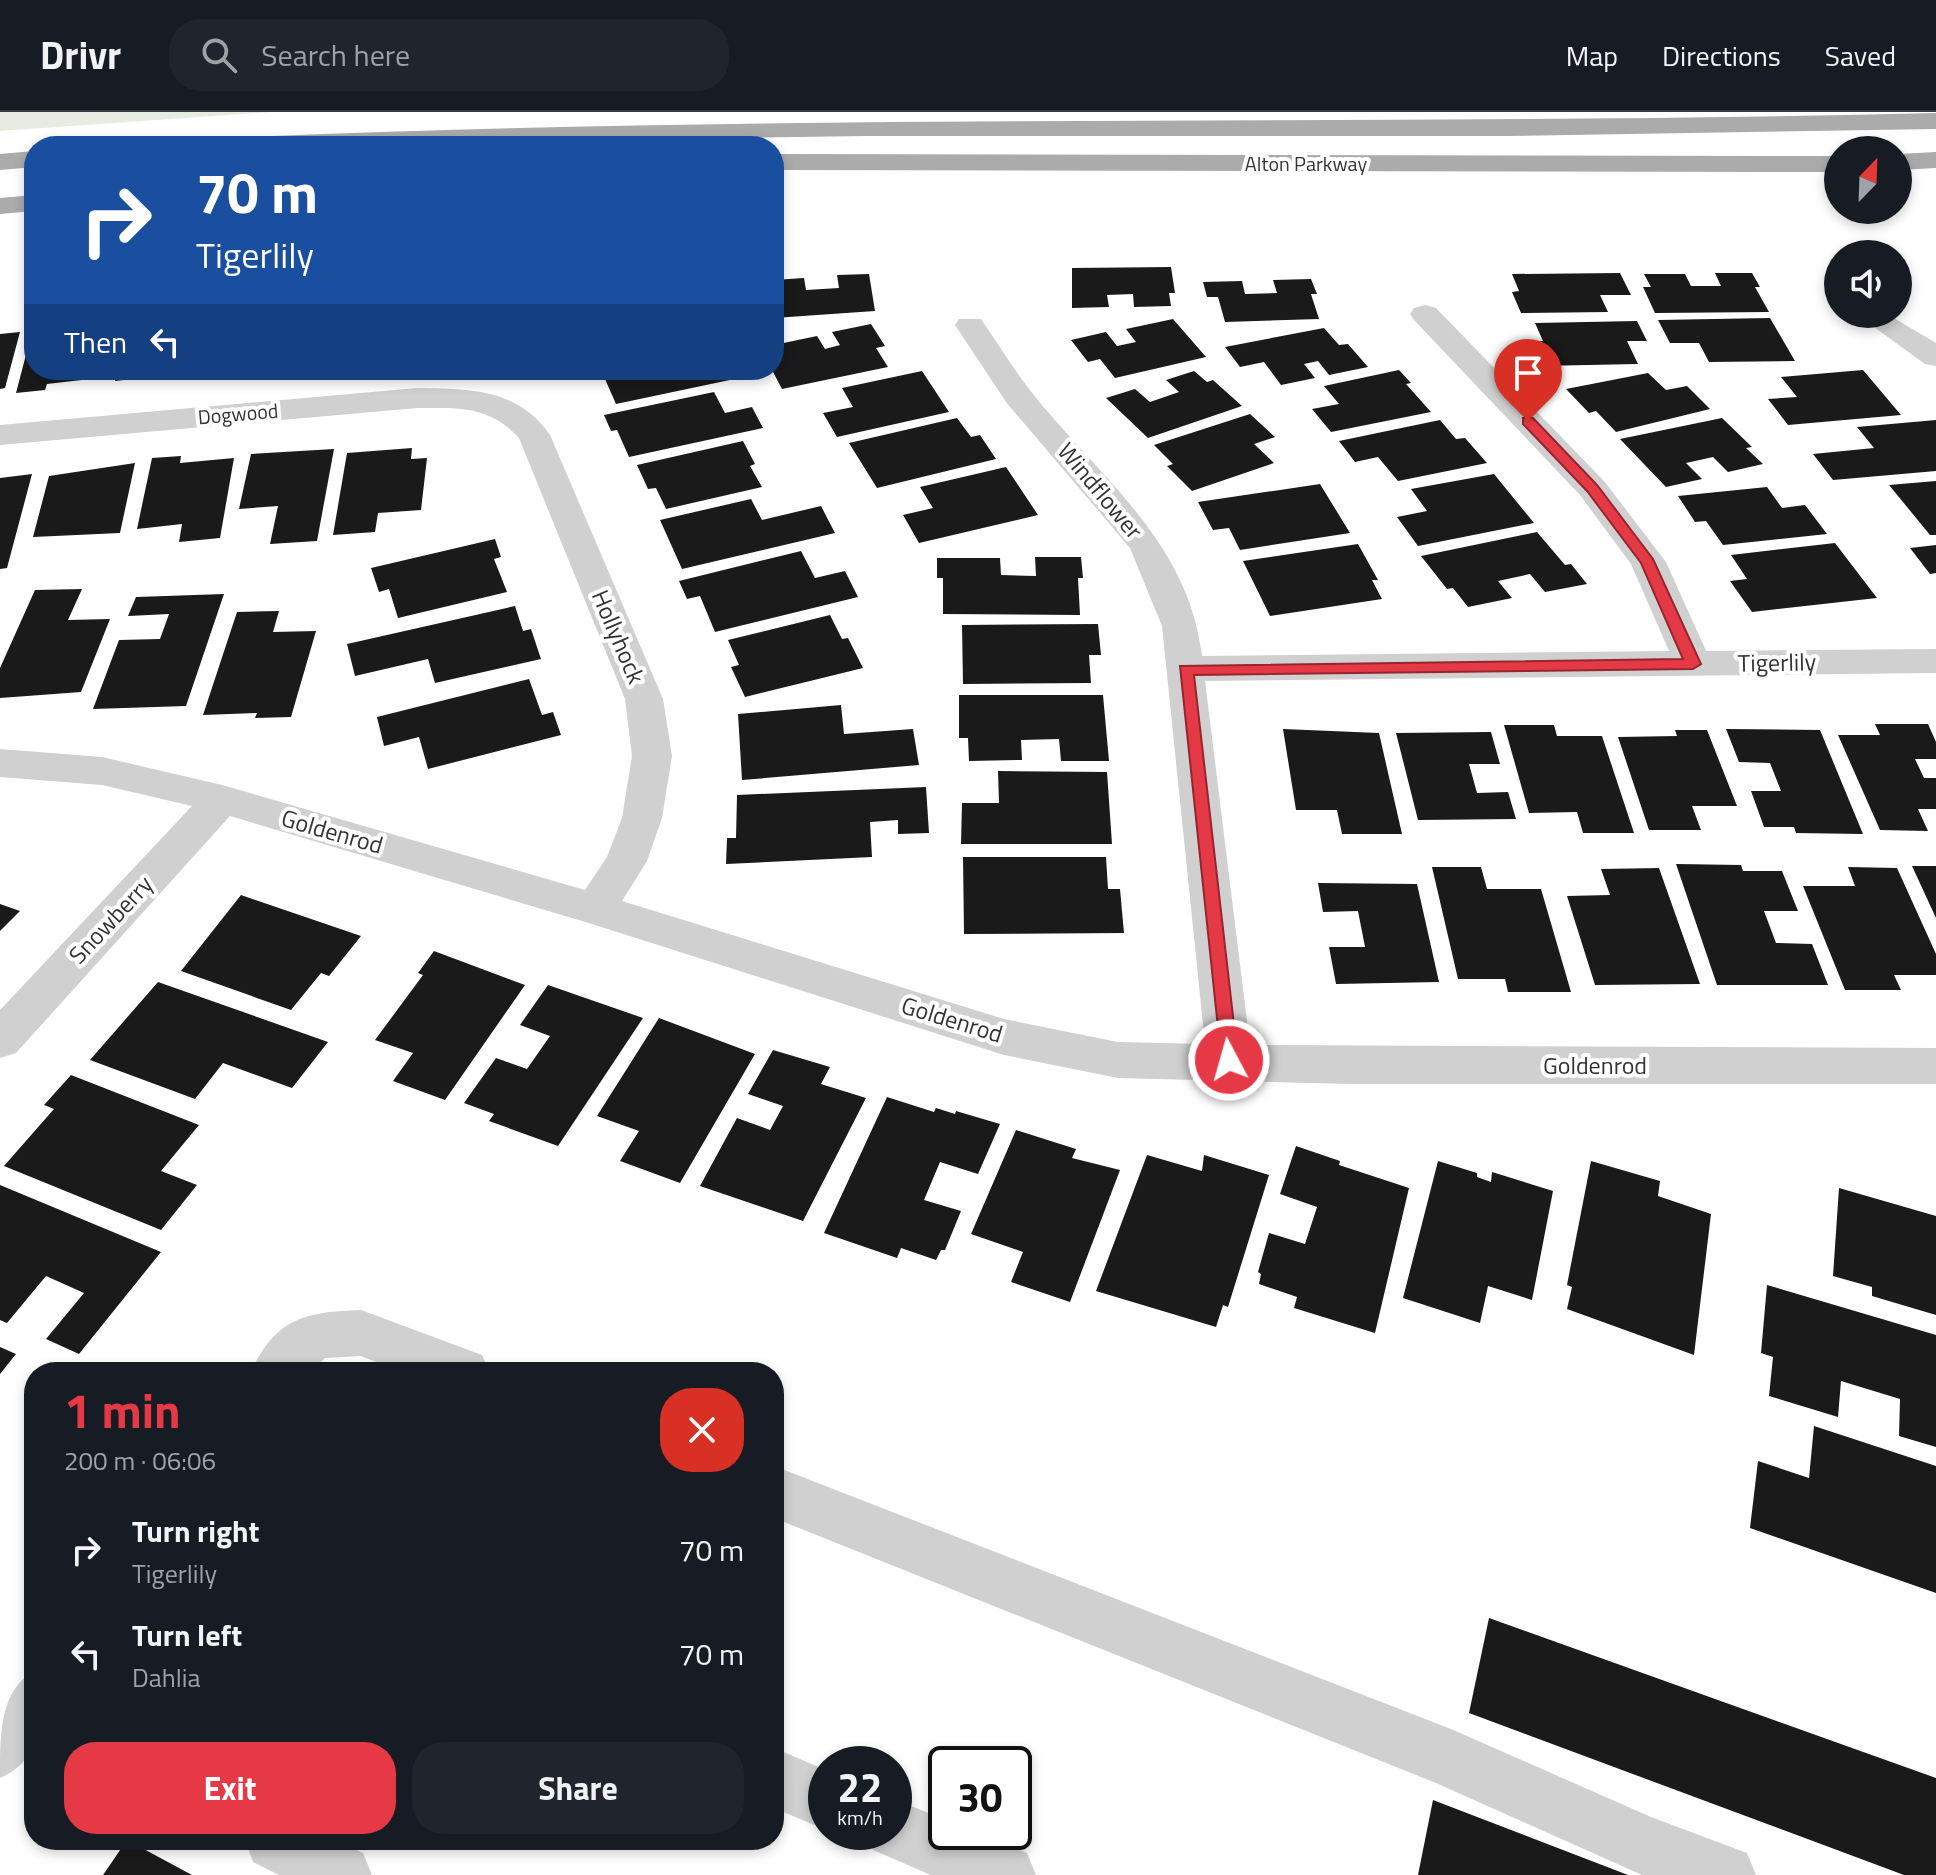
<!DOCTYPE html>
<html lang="en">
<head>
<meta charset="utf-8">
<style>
  :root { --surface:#171b24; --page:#20242c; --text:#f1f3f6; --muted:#9ea1a6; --line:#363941; --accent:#e63946 }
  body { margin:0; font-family:"Titillium Web",sans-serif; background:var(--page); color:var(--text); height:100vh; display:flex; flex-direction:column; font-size:30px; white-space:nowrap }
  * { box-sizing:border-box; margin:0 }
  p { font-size:26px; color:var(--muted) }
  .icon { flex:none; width:44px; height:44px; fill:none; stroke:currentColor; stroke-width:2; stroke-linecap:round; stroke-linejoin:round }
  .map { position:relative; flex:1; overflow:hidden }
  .panel { position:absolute; left:24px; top:1250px; width:760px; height:488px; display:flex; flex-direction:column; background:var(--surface); border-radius:32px; box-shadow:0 4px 12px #0003 }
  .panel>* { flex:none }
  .top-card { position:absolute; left:24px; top:24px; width:760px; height:244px; border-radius:32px; box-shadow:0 4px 12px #0003; background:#1a4fa0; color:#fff; overflow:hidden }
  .needle { width:52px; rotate:23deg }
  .tools { position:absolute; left:1824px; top:24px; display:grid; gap:16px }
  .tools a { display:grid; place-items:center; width:88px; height:88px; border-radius:50%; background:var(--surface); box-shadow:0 4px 12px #0003; font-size:40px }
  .speed { position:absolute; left:808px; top:1634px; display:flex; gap:16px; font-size:40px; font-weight:700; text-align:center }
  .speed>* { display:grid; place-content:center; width:104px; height:104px; border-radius:50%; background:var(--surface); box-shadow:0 4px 12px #0003; line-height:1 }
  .speed small { font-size:20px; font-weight:400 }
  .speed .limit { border:4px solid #111; border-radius:12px; background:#fff; color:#111 }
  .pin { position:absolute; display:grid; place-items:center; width:68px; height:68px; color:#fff; margin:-82px -34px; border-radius:50% 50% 50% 0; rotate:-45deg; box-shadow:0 0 8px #0007 }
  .pin .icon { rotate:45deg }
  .me { position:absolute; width:88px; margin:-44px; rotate:354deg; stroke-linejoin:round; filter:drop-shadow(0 0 6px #0008) }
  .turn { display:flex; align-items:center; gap:28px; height:168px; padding:0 40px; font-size:36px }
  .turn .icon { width:104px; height:104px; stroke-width:2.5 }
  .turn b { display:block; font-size:56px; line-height:68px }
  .then { display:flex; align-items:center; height:76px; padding:0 40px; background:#0003; gap:16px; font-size:30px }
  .round { display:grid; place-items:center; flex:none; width:84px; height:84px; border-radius:32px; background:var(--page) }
  .headline { display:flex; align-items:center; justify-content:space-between; height:136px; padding:0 40px }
  h1 { font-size:48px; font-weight:700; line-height:60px; color:var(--accent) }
  .cta { display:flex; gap:16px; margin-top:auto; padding:16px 40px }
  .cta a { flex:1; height:92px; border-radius:32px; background:var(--accent); color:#fff; font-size:32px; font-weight:700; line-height:92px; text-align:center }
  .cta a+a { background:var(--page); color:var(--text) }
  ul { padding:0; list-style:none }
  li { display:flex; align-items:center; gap:24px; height:104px; padding:0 40px }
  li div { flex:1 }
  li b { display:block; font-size:30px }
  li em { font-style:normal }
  header { display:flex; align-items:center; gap:48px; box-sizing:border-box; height:112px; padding:0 40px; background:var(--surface); border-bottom:2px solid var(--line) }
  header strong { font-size:38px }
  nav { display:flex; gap:44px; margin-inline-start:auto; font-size:28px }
  .search { width:560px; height:72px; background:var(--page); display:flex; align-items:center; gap:20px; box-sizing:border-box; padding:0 28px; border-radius:32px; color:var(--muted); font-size:30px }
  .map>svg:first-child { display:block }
  .green { fill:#e6ecdf }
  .building { fill:#1a1a1a }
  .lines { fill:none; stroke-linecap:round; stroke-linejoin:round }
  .minor { fill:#d0d0d0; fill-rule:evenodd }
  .major { fill:#ababab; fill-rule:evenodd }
  .route { fill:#e63946; stroke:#96252e; stroke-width:2 }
  .labels { text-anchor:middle; stroke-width:8; stroke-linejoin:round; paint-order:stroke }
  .far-street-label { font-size:20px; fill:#333; stroke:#fff }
  .street-label { font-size:24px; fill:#333; stroke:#fff }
</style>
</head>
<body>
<header>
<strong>Drivr</strong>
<div class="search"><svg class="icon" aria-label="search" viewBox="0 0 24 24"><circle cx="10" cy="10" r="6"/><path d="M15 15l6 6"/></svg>Search here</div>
<nav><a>Map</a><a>Directions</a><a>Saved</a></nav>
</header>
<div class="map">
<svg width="1936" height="1763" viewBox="0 0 1936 1763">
  <rect width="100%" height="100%" fill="#fff"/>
  <polygon class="green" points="0,0 272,0 0,19"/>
  <g class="building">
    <polygon points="1171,155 1175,181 1169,181 1171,194 1134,195 1133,182 1107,183 1109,195 1072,196 1072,156"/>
    <polygon points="1620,161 1631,183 1600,183 1608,200 1521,201 1512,180 1519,179 1512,162"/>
    <polygon points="1715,161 1752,161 1760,175 1755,175 1769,200 1655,201 1643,175 1651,175 1644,162 1685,162 1691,174 1721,174"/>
    <polygon points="869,162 875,199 774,206 774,168 804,166 806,178 839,176 837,163"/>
    <polygon points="1311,167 1317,182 1311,182 1319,207 1225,210 1218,185 1207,185 1203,170 1242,169 1245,182 1277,181 1273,168"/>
    <polygon points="1770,206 1795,249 1709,250 1699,231 1670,231 1658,208"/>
    <polygon points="1173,207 1206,245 1115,266 1100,247 1088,250 1071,228 1106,220 1117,234 1136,230 1126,217"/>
    <polygon points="1637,209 1647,229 1627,229 1638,252 1539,254 1528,229 1543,229 1535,211"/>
    <polygon points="871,212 885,234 876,236 888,255 782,277 772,258 774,233 817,224 825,237 840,233 832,220"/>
    <polygon points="33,216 34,258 101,258 99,266 47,272 45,278 16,281"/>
    <polygon points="1324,216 1339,233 1348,232 1368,255 1329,263 1318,249 1304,252 1315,266 1281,273 1264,250 1240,255 1225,235"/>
    <polygon points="20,220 5,276 0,277 0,222"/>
    <polygon points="117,258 194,258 194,260 115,269"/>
    <polygon points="601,258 741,258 744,265 616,292"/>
    <polygon points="1399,258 1411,271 1406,272 1431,300 1331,320 1312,297 1339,292 1324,274"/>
    <polygon points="1863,258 1901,303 1788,313 1768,287 1797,285 1781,265"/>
    <polygon points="922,259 949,300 837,325 823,301 853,295 842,276"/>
    <polygon points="1194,259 1207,270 1213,268 1242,294 1148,326 1106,286 1135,277 1150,290 1179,280 1166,268"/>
    <polygon points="1648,261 1666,278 1687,274 1710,297 1616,320 1596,299 1589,301 1566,277"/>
    <polygon points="714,280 725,301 752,295 763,316 629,345 617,318 611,319 604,303"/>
    <polygon points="1250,302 1275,325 1254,332 1274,351 1192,379 1167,354 1173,352 1154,333"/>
    <polygon points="957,306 971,325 980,323 996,347 877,376 849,331"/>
    <polygon points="1722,306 1752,335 1746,336 1763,352 1728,360 1713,345 1686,351 1702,367 1666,375 1620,327"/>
    <polygon points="1440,308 1456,327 1465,326 1487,351 1398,369 1378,345 1355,350 1339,329"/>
    <polygon points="1936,308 1936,359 1833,368 1813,342 1874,336 1857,315"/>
    <polygon points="743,329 755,352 750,354 762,375 666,397 656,376 648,377 637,353"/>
    <polygon points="412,336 411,347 427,346 421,398 378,401 375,420 333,423 347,341"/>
    <polygon points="334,337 317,429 270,432 278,394 239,397 251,342"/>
    <polygon points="181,344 180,351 234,346 220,426 179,430 182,412 137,417 152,346"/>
    <polygon points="135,351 120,421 33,425 49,364"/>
    <polygon points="1006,355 1038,403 919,431 903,403 933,396 920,375"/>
    <polygon points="32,362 7,456 0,457 0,366"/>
    <polygon points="1494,362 1534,411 1418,434 1397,405 1427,399 1411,377"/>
    <polygon points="1936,369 1936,423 1930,423 1889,373"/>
    <polygon points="1320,372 1350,421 1240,438 1229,416 1213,418 1198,390"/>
    <polygon points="1767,375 1782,396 1805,393 1827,422 1723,433 1706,409 1695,410 1678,384"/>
    <polygon points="751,387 762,408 821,394 835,421 682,457 660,408"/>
    <polygon points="1537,420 1565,453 1571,452 1587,472 1545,480 1530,462 1498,469 1512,486 1468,495 1453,476 1447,477 1421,444"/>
    <polygon points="495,427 501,445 494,447 507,480 398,506 389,477 379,480 371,456"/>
    <polygon points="1835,431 1877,486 1752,500 1730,469 1747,467 1731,443"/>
    <polygon points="1358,432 1378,468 1372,468 1382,487 1270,504 1243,449"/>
    <polygon points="1936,433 1936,461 1930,462 1910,436"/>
    <polygon points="801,439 815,466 845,459 858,485 715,520 700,484 687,487 679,469"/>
    <polygon points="1035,445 1081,445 1083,466 1078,466 1080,503 943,502 943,466 937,466 937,446 1000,446 1001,463 1036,464"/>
    <polygon points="82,477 68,508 110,507 81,580 0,586 0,556 35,478"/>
    <polygon points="224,482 186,594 93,597 119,528 160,527 169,502 128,504 136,485"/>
    <polygon points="515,494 523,519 531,517 541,547 435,571 428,547 355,564 347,532"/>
    <polygon points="279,499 273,520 316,519 291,605 255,606 257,601 203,603 237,500"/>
    <polygon points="830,503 842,527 848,526 863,556 745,585 731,555 739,553 728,528"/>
    <polygon points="1098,512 1101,543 1089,543 1091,571 963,572 962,513"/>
    <polygon points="529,567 542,603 553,600 561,623 428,657 419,625 384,634 377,605"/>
    <polygon points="959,583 1103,583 1109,649 1061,649 1059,627 1021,628 1022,648 969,649 968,626 959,626"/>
    <polygon points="841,593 844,622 913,617 919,653 742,668 738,602"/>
    <polygon points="1875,612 1928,612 1936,630 1936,647 1915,647 1924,666 1936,666 1936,697 1918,697 1928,719 1880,718 1838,623 1880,623"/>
    <polygon points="1504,613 1554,613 1557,624 1602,624 1634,721 1583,721 1577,700 1529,701"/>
    <polygon points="1283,617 1379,621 1402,722 1342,722 1337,698 1296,698"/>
    <polygon points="1726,617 1820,618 1863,722 1796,721 1794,715 1764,715 1751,679 1781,679 1770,651 1739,650"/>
    <polygon points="1675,618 1707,618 1737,694 1692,694 1701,718 1649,718 1618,625 1677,624"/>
    <polygon points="1491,620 1500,652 1469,652 1477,681 1508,680 1516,707 1418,708 1396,621"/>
    <polygon points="998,659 1107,660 1112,732 961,732 962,691 999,691"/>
    <polygon points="926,675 929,721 898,722 898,708 870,710 872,745 726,752 727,726 736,726 737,683"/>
    <polygon points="963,745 1106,745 1108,777 1120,777 1124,821 964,822"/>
    <polygon points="1676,752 1741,753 1743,759 1782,759 1798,799 1764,799 1776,831 1812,832 1828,873 1717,873"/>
    <polygon points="1912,754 1936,754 1936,806"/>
    <polygon points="1432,755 1481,755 1487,777 1541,777 1571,880 1508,880 1505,867 1458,867"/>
    <polygon points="1848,755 1897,756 1936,842 1936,863 1894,863 1901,878 1845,878 1803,774 1855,774"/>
    <polygon points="1659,756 1700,872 1595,873 1567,784 1610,783 1601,757"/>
    <polygon points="1318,771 1417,772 1439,870 1336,872 1329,835 1365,835 1358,799 1323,800"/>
    <polygon points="241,783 361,824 329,864 321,861 291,898 181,859"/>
    <polygon points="0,792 20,799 0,819"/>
    <polygon points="434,839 525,873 445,988 393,969 413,941 375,928 423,863 418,861"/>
    <polygon points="158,870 328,930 292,976 223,951 195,987 90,948"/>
    <polygon points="548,873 643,906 558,1034 489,1009 494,1002 464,991 496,946 527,957 550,924 520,913"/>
    <polygon points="659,906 755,942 680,1071 620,1049 639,1019 597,1004"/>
    <polygon points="773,938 830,955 821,972 866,986 803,1109 700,1074 737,1006 770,1018 783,994 748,982"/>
    <polygon points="71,963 199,1013 161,1059 197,1073 161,1118 4,1054 54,997 44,993"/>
    <polygon points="887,985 934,1000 936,996 955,1002 956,999 1000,1012 978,1062 940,1050 924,1088 961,1099 945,1138 941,1138 936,1148 901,1136 897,1146 824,1121"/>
    <polygon points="1016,1018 1076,1037 1072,1046 1120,1058 1070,1190 1011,1170 1023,1140 971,1122"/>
    <polygon points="1296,1034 1340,1049 1339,1053 1409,1076 1375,1221 1294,1196 1297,1185 1259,1172 1261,1162 1258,1160 1269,1121 1305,1132 1317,1095 1280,1082"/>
    <polygon points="1147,1043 1202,1059 1204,1043 1269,1063 1228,1195 1223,1193 1216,1215 1096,1179"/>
    <polygon points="1438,1049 1477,1061 1477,1065 1491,1070 1492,1060 1553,1079 1532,1188 1488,1174 1480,1211 1403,1186"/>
    <polygon points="1591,1049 1660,1069 1658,1084 1711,1102 1694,1243 1567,1197 1572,1175 1567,1173"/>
    <polygon points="0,1073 161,1140 79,1242 46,1227 84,1181 46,1164 7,1211 0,1208"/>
    <polygon points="1839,1076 1936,1104 1936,1203 1872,1184 1872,1175 1833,1164"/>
    <polygon points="1767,1173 1936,1223 1936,1335 1899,1324 1900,1287 1841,1269 1838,1305 1769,1284 1773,1245 1761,1241"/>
    <polygon points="0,1235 16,1242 0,1262"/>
    <polygon points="1814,1314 1936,1354 1936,1481 1750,1416 1758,1349 1809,1366"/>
    <polygon points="1489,1506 1936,1666 1936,1763 1904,1763 1469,1601"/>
    <polygon points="1433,1688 1628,1763 1418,1763"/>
    <polygon points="127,1728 192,1763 103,1763"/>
  </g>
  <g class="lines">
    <g class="minor">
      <path d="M1425,193l11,3 168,173 62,81 40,89 230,-2v24l-731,8 45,364 686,3v36h-586l-232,-6 -114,-23 -412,-131 -362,-108 -214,237 -16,5v-48l192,-204 -90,-21 -102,-8v-28l102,8 120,28 363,105 22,-33 15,-39 10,-62 -7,-57 -106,-261c-30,-33 -61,-30 -102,-30l-417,37v-20l417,-37c52,1 101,0 133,47l113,264 9,57 -10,62 -15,43 -25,40 382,118 114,23 87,2 -43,-418 -32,-78 -124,-146 -51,-77 4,-6h22c16,23 31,48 48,70 68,87 159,150 173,267l467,-5 -38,-87 -51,-69 -166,-175 -4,-6 4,-6z"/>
      <polygon points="1887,202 1936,231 1936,254 1925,252 1867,210 1871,204"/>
      <path d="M361,1198l121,45 8,17h-88l-41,-16 -36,2 -14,14h-60c25,-55 56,-60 110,-62z"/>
      <polygon points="774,1354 1451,1617 1651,1705 1747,1741 1756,1763 1642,1763 1436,1671 774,1406"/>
      <path d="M34,1559c0,45 15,86 -34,107 0,-46 0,-87 34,-107z"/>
      <polygon points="774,1636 826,1658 826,1718 774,1696"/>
      <polygon points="894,1687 946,1708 946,1720 975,1720 1027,1741 1036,1763 931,1763 873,1738 865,1720 894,1720"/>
      <polygon points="245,1728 338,1728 363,1741 372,1763 279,1763 253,1750"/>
    </g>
    <g class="major">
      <path d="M1936,1v16l-427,7h-642l-654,10 4,-6 10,-2c569,-26 1139,-11 1709,-25z"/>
      <polygon points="34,39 34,55 0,58 0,42"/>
      <polygon points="1936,40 1936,56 1898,58 1898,42"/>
      <polygon points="774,42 1838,44 1838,60 774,58"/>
      <polygon points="34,83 34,99 0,102 0,86"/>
    </g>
  </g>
  <polygon class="route" points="1523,306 1533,306 1597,373 1653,447 1701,552 1693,557 1194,563 1238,948 1229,956 1222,954 1180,554 1683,547 1641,451 1587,379 1523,312"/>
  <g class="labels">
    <g class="far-street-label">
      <text x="1306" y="59">Alton Parkway</text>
      <text transform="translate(238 302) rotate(-5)" y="7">Dogwood</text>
    </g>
    <g class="street-label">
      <text transform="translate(1100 379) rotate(50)" y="8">Windflower</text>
      <text transform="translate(618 525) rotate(67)" y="8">Hollyhock</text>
      <text transform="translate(1777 551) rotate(-1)" y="8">Tigerlily</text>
      <text transform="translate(332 720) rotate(16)" y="8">Goldenrod</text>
      <text transform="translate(111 808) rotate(-47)" y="8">Snowberry</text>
      <text transform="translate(952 908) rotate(17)" y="8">Goldenrod</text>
      <text x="1595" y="962">Goldenrod</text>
    </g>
  </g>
</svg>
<div class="tools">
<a><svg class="needle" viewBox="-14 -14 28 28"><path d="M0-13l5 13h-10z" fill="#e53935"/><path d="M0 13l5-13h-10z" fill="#9ea1a6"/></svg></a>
<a><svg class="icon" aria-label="sound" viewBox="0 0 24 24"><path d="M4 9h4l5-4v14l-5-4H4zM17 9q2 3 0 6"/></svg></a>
</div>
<div class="speed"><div>22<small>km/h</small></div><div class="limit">30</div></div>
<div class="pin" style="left:1528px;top:309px;background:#d93025"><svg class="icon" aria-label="arrive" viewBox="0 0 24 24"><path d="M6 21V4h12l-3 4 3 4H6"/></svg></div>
<svg class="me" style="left:1229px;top:948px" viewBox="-20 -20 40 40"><circle r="17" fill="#e63946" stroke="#fff" stroke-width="3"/><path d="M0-11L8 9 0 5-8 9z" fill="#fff"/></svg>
<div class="top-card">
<div class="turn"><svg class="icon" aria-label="right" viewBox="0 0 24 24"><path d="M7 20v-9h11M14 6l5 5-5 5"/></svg><div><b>70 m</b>Tigerlily</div></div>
<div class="then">Then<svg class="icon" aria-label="left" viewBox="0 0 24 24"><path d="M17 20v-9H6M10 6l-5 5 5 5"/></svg></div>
</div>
<section class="panel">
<div class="headline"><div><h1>1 min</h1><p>200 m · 06:06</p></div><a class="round" style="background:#d93025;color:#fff"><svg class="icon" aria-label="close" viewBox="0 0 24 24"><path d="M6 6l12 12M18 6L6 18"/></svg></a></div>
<ul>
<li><svg class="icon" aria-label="right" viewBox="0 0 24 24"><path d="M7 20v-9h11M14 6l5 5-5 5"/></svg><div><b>Turn right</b><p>Tigerlily</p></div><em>70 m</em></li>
<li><svg class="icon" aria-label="left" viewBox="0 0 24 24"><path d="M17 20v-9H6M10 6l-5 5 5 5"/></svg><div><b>Turn left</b><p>Dahlia</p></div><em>70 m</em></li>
</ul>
<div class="cta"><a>Exit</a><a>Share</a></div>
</section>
</div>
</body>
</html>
